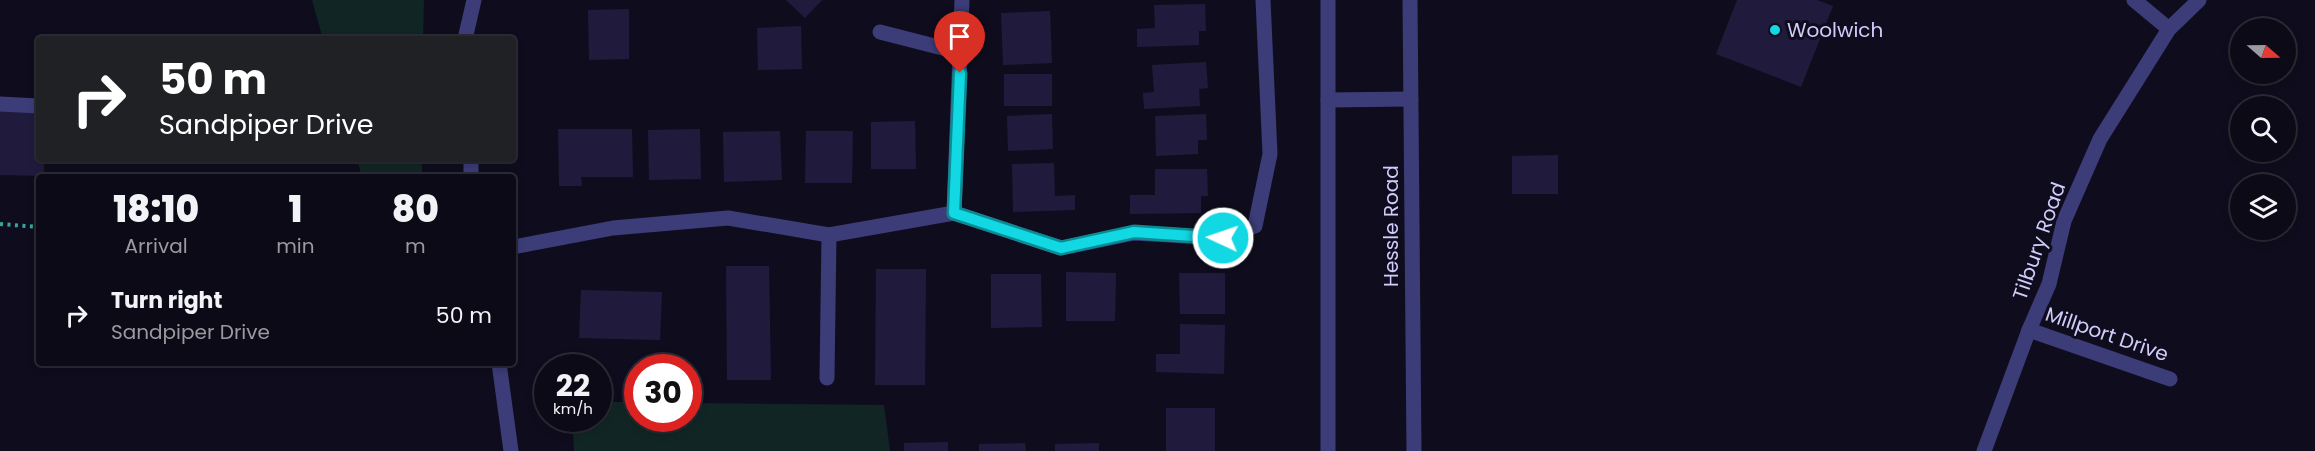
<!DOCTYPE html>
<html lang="en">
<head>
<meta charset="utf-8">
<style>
  :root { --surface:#0b0a16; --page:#191823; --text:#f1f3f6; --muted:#9a9aa1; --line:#2b2b35 }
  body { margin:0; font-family:Poppins,sans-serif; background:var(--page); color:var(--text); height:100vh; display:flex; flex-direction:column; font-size:22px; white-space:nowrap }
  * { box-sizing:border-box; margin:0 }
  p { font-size:20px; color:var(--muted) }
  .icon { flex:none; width:33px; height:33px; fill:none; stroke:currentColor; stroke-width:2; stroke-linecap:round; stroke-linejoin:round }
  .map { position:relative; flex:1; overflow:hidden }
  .panel { position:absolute; left:36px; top:174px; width:480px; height:192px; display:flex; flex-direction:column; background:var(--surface); border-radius:6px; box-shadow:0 3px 9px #0003,0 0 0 2px var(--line) }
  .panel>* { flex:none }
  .banner { position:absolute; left:36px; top:36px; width:480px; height:126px; border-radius:6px; box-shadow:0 3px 9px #0003,0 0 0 2px var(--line); background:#202124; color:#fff; overflow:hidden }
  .needle { width:39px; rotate:110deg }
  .buttons { position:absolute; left:2230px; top:18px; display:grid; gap:12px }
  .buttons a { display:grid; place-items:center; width:66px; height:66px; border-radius:50%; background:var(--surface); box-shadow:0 3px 9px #0003,0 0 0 2px var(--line); font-size:30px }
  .speed { position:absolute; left:534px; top:354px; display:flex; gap:12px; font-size:30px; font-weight:700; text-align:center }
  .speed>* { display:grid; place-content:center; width:78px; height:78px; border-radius:50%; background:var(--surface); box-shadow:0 3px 9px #0003,0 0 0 2px var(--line); line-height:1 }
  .speed small { font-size:15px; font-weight:400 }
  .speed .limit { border:9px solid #d22; background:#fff; color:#111 }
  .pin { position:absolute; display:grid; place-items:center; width:51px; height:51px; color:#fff; margin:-62px -26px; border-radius:50% 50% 50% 0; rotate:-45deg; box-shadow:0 0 6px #0007 }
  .pin .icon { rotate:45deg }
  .me { position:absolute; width:66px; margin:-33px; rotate:273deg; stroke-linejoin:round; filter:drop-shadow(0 0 4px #0008) }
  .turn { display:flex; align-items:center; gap:21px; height:126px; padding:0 24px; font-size:27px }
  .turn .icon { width:78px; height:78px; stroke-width:2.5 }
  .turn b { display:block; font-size:42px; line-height:51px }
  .eta { display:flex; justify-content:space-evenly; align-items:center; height:102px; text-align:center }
  .eta b { font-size:36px; font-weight:800; line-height:42px }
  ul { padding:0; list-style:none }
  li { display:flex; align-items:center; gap:18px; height:78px; padding:0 24px }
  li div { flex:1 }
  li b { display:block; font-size:22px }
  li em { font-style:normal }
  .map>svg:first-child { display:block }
  .green { fill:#112624 }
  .building { fill:#201b3c }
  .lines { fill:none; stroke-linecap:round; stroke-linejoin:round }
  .path { stroke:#36a69a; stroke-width:4; stroke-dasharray:3 4.5; stroke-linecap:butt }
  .service { stroke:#3c3c78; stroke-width:15 }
  .minor { stroke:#3c3c78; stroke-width:15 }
  .tertiary { stroke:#3c3c78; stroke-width:15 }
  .route-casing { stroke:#0b8c94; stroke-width:15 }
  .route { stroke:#11d8e3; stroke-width:10 }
  .poi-dot { fill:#11d8e3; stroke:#0f0d1d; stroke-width:2 }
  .labels { text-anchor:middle; stroke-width:6; stroke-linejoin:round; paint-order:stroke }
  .poi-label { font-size:20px; fill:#d0cdfb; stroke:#0f0d1d; text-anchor:start }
  .street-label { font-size:20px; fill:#d0cdfb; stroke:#0f0d1d }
</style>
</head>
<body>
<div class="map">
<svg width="2315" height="451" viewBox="0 0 2315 451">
  <rect width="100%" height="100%" fill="#0f0d1d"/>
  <g class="green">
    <polygon points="312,0 424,0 423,39 323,39"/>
    <polygon points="357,159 422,159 422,177 362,177"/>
    <polygon points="599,402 637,402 638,418 688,418 689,403 884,405 890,451 574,451 572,419 598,418"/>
  </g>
  <g class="building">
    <polygon points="786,0 822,0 805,18"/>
    <polygon points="1737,0 1817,0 1833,6 1801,87 1716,54"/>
    <polygon points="1205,4 1206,31 1199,31 1199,45 1137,47 1137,29 1155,28 1154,5"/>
    <polygon points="629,9 629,59 589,60 588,10"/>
    <polygon points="1050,11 1052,63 1003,65 1001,13"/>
    <polygon points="801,26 802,69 758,70 757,28"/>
    <polygon points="1206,62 1208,88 1199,89 1200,106 1144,109 1143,93 1154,92 1152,65"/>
    <rect x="1004" y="74" width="48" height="32"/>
    <polygon points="0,110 39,110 39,159 44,159 44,176 0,175"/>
    <polygon points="1052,114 1053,149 1008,151 1007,116"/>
    <polygon points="1206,114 1207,140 1198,140 1198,154 1156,156 1155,116"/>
    <polygon points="915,121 916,169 871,169 871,122"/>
    <polygon points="558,129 632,129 633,177 581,177 582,186 559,186"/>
    <polygon points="700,129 701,179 649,180 648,130"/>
    <polygon points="780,131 782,180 724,182 723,132"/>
    <polygon points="806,131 853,131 852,183 805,183"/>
    <polygon points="1558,155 1558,194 1512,194 1512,156"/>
    <polygon points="1054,163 1055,196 1075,195 1075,210 1013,212 1012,164"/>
    <polygon points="1155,169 1207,169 1208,196 1201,196 1201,213 1130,214 1130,195 1155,195"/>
    <polygon points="726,266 769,266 771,380 727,380"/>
    <polygon points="876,269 926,269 925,385 875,385"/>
    <polygon points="1066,272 1116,273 1115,321 1066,321"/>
    <polygon points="1179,273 1225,273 1225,314 1180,314"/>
    <polygon points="991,274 1041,274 1042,327 991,328"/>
    <polygon points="581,290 662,292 660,340 579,338"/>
    <polygon points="1180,324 1225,325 1224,374 1156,372 1156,354 1180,354"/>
    <rect x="1166" y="408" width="49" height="43"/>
    <polygon points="948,442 948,451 904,451 904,443"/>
    <polygon points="1025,443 1026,451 979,451 979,444"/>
    <polygon points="1099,443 1099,451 1055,451 1055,444"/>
  </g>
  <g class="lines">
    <polyline class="path" points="0,224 39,227"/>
    <g class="service">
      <polyline points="1328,100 1411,99"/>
      <polyline points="0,104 39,106"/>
    </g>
    <g class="minor">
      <polyline points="2134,0 2169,29"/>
      <polyline points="880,32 962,53"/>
      <polyline points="465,39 474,0"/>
      <polyline points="471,159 471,177"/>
      <polyline points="954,213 962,0"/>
      <polyline points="513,247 613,228 728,218 829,235 954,213 1061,248 1134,233 1223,238 1255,226 1270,154 1263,0"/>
      <polyline points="2029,330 2170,379"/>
      <polyline points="499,363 511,451"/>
      <polyline points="827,378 829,235"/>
      <polyline points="1984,451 2029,330 2049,284 2064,221 2100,139 2169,29 2199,0"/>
    </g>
    <g class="tertiary">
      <polyline points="1328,0 1328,451"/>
      <polyline points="1410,0 1414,451"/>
    </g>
  </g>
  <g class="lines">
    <defs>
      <polyline id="route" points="960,73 954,213 1061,248 1134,232 1223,238"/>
    </defs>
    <use href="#route" class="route-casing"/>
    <use href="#route" class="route"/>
  </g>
  <circle class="poi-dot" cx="1775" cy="30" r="6"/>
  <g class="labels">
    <g class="poi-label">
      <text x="1787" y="37">Woolwich</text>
    </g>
    <g class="street-label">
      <text transform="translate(1391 226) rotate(-90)" y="7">Hessle Road</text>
      <text transform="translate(2039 241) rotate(-71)" y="7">Tilbury Road</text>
      <text transform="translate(2107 334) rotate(19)" y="7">Millport Drive</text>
    </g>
  </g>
</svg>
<div class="buttons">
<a><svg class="needle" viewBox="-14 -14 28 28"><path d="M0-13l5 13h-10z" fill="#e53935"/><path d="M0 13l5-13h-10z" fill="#9a9aa1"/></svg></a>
<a><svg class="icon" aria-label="search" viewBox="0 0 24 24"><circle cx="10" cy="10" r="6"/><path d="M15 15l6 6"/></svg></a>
<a><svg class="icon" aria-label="layers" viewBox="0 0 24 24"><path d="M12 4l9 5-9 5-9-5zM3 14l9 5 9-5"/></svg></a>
</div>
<div class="speed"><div>22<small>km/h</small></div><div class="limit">30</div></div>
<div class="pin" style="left:960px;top:73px;background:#d93025"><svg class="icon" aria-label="arrive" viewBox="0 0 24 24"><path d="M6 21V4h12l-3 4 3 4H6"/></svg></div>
<svg class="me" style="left:1223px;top:238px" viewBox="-20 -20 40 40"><circle r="17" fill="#11d8e3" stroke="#fff" stroke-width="3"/><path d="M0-11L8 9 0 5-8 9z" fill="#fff"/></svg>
<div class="banner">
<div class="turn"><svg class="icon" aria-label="right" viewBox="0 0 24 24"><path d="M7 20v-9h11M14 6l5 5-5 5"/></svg><div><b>50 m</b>Sandpiper Drive</div></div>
</div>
<section class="panel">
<div class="eta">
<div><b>18:10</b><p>Arrival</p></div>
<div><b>1</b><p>min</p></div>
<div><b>80</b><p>m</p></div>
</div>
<ul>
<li><svg class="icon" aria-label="right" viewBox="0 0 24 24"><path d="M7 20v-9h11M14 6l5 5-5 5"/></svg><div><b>Turn right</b><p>Sandpiper Drive</p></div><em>50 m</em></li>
</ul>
</section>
</div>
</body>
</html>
